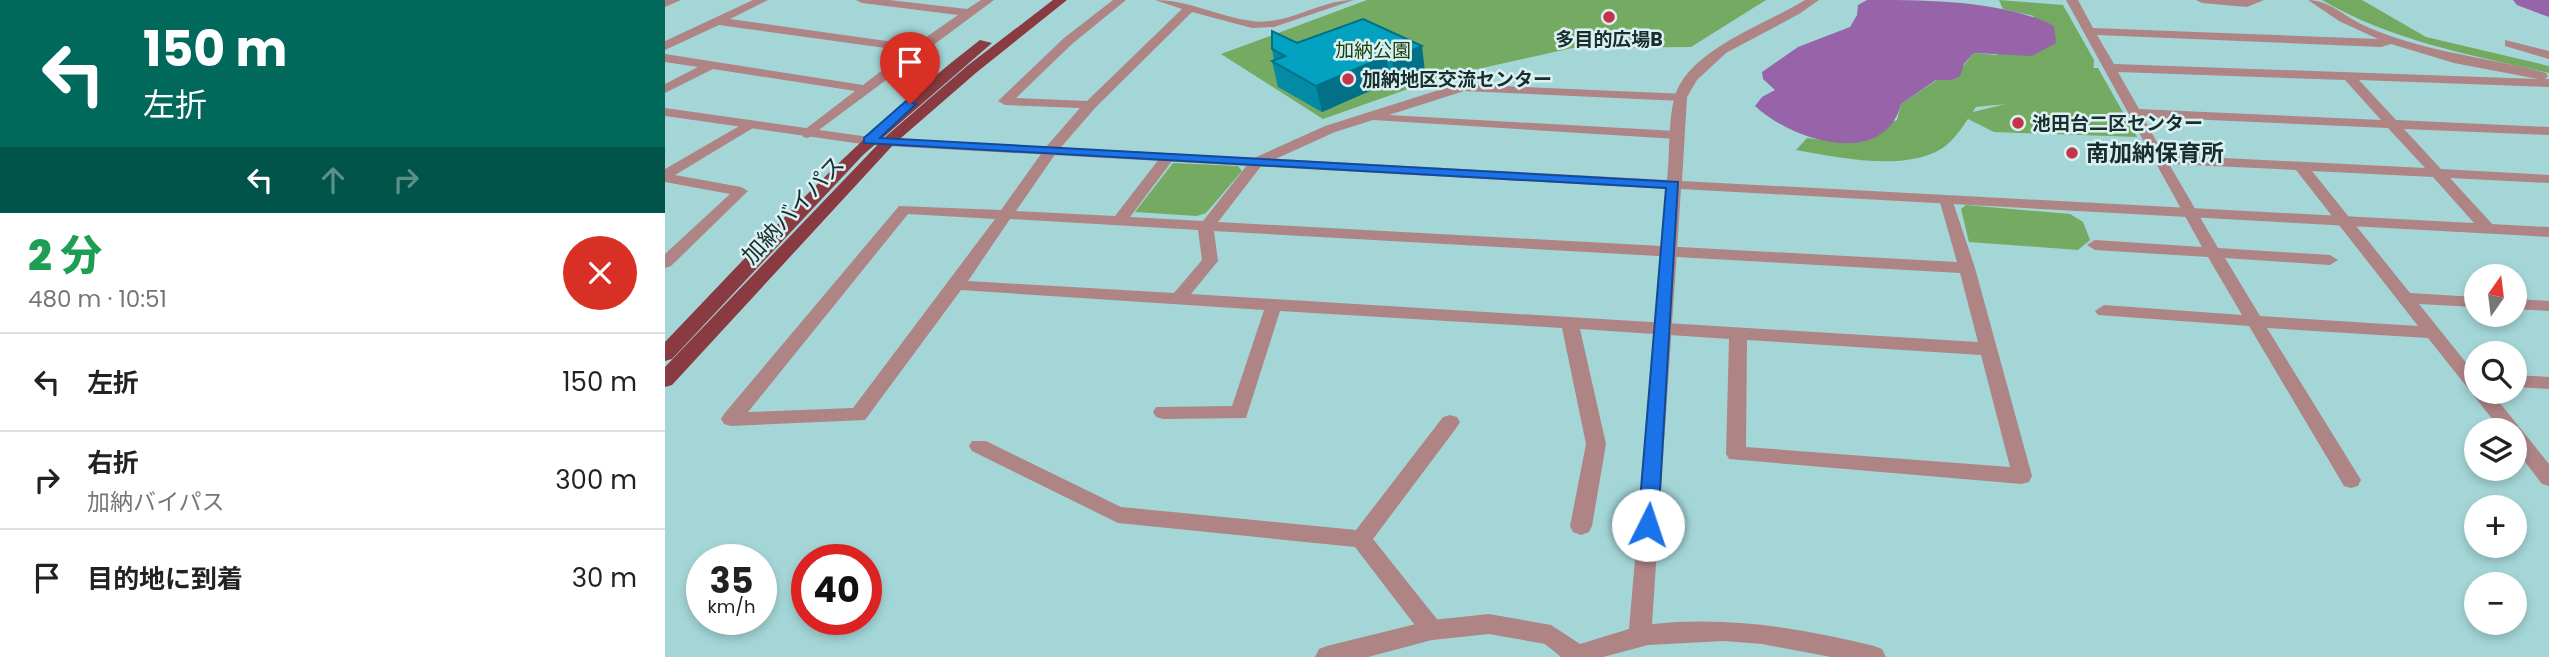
<!DOCTYPE html>
<html lang="ja">
<head>
<meta charset="utf-8">
<style>
  :root { --surface:#fff; --page:#f2f2f2; --text:#222; --muted:#767676; --line:#e0e0e0 }
  body { margin:0; font-family:Poppins,"Noto Sans JP",sans-serif; background:var(--page); color:var(--text); height:100vh; display:flex; flex-direction:column; font-size:26px; white-space:nowrap }
  * { box-sizing:border-box; margin:0 }
  p { font-size:23px; color:var(--muted) }
  .icon { flex:none; width:38px; height:38px; fill:none; stroke:currentColor; stroke-width:2; stroke-linecap:round; stroke-linejoin:round }
  .map { position:relative; flex:1; overflow:hidden }
  .panel { display:flex; flex-direction:column; background:var(--surface); width:665px }
  .panel>* { flex:none }
  .hud { background:#00695c; color:#fff; overflow:hidden }
  .needle { width:46px; rotate:14deg }
  .fabs { position:absolute; left:1799px; top:264px; display:grid; gap:14px }
  .fabs a { display:grid; place-items:center; width:63px; height:63px; border-radius:50%; background:var(--surface); box-shadow:0 4px 10px #0003; font-size:35px }
  .speed { position:absolute; left:21px; top:544px; display:flex; gap:14px; font-size:35px; font-weight:700; text-align:center }
  .speed>* { display:grid; place-content:center; width:91px; height:91px; border-radius:50%; background:var(--surface); box-shadow:0 4px 10px #0003; line-height:1 }
  .speed small { font-size:18px; font-weight:400 }
  .speed .limit { border:10px solid #d22; background:#fff; color:#111 }
  .pin { position:absolute; display:grid; place-items:center; width:60px; height:60px; color:#fff; margin:-72px -30px; border-radius:50% 50% 50% 0; rotate:-45deg; box-shadow:0 0 7px #0007 }
  .pin .icon { rotate:45deg }
  .me { position:absolute; width:77px; margin:-38px; rotate:4deg; stroke-linejoin:round; filter:drop-shadow(0 0 5px #0008) }
  .turn { display:flex; align-items:center; gap:24px; height:147px; padding:0 28px; font-size:32px }
  .turn .icon { width:91px; height:91px; stroke-width:2.5 }
  .turn b { display:block; font-size:49px; line-height:60px }
  .lanes { display:flex; align-items:center; height:66px; padding:0 28px; background:#0003; justify-content:center; gap:35px; direction:ltr }
  .lanes .off { opacity:.35 }
  .round { display:grid; place-items:center; flex:none; width:74px; height:74px; border-radius:37px; background:var(--page) }
  .overview { display:flex; align-items:center; justify-content:space-between; height:119px; padding:0 28px }
  h1 { font-size:42px; font-weight:800; line-height:52px; color:#1e9e55 }
  ul { padding:0; list-style:none }
  li { display:flex; align-items:center; gap:21px; height:98px; padding:0 28px; border-top:2px solid var(--line) }
  li div { flex:1 }
  li b { display:block; font-size:26px }
  li em { font-style:normal }
  main { display:flex; flex:1; min-height:0 }
  .map>svg:first-child { display:block }
  .green { fill:#74aa61 }
  .forest { fill:#73a960 }
  .water { fill:#9864a9 }
  .lines { fill:none; stroke-linecap:round; stroke-linejoin:round }
  .river { fill:#9864a9; fill-rule:evenodd }
  .minor { fill:#af8485; fill-rule:evenodd }
  .tertiary { fill:#af8485; fill-rule:evenodd }
  .trunk { fill:#8a3a41; fill-rule:evenodd }
  .wall { fill:#038ba6 }
  .shaded-wall { fill:#027187 }
  .building { fill:#03a2c1; stroke:#027187; stroke-width:2 }
  .route { fill:#1a73e8; stroke:#114b97; stroke-width:2 }
  .poi-dot { fill:#c43348; stroke:#d9f1f2; stroke-width:2.5 }
  .labels { text-anchor:middle; stroke-width:5; stroke-linejoin:round; paint-order:stroke }
  .far-poi-label { font-size:19px; font-weight:bold; fill:#192d2d; stroke:#d9f1f2; text-anchor:start }
  .far-park-label { font-size:19px; fill:#1c400c; stroke:#d9f1f2 }
  .poi-label { font-size:23px; font-weight:bold; fill:#192d2d; stroke:#d9f1f2; text-anchor:start }
  .street-label { font-size:23px; fill:#192d2d; stroke:#d9f1f2 }
</style>
</head>
<body>
<main>
<section class="panel">
<div class="hud">
<div class="turn"><svg class="icon" aria-label="left" viewBox="0 0 24 24"><path d="M17 20v-9H6M10 6l-5 5 5 5"/></svg><div><b>150 m</b>左折</div></div>
<div class="lanes"><svg class="icon" aria-label="left" viewBox="0 0 24 24"><path d="M17 20v-9H6M10 6l-5 5 5 5"/></svg><svg class="icon off" aria-label="ahead" viewBox="0 0 24 24"><path d="M12 20V5M6 11l6-6 6 6"/></svg><svg class="icon off" aria-label="right" viewBox="0 0 24 24"><path d="M7 20v-9h11M14 6l5 5-5 5"/></svg></div>
</div>
<div class="overview"><div><h1>2 分</h1><p>480 m · 10:51</p></div><a class="round" style="background:#d93025;color:#fff"><svg class="icon" aria-label="close" viewBox="0 0 24 24"><path d="M6 6l12 12M18 6L6 18"/></svg></a></div>
<ul>
<li><svg class="icon" aria-label="left" viewBox="0 0 24 24"><path d="M17 20v-9H6M10 6l-5 5 5 5"/></svg><div><b>左折</b></div><em>150 m</em></li>
<li><svg class="icon" aria-label="right" viewBox="0 0 24 24"><path d="M7 20v-9h11M14 6l5 5-5 5"/></svg><div><b>右折</b><p>加納バイパス</p></div><em>300 m</em></li>
<li><svg class="icon" aria-label="arrive" viewBox="0 0 24 24"><path d="M6 21V4h12l-3 4 3 4H6"/></svg><div><b>目的地に到着</b></div><em>30 m</em></li>
</ul>
</section>
<div class="map">
<svg width="1884" height="657" viewBox="0 0 1884 657">
  <rect width="100%" height="100%" fill="#a4d6d7"/>
  <g class="green">
    <polygon points="702,0 1101,0 1026,47 907,48 777,77 658,119 556,54"/>
    <polygon points="1412,68 1433,68 1472,137 1329,132 1295,115 1366,98"/>
    <polygon points="508,163 573,166 577,171 541,213 532,216 470,212"/>
    <polygon points="1301,205 1405,214 1418,222 1425,240 1413,250 1304,242 1296,209"/>
  </g>
  <g class="forest">
    <path d="M1334,0l64,5 31,55 -1,15c-31,30 -76,27 -117,32 -10,14 -20,33 -35,42 -38,23 -104,8 -145,1l11,-12 34,4 56,-22 4,-16 36,-24h15l22,-27 23,2 37,-39 -31,-7z"/>
    <path d="M1657,0h40l64,37 123,29v7c-78,-18 -157,-32 -227,-73z"/>
  </g>
  <path class="water" d="M1202,0c58,0 136,0 187,26l2,17 -24,13 -58,-3 -10,11 -4,12 -8,4h-16l-35,24c-17,66 -110,36 -146,2l7,-9 13,-7 -12,-11 -1,-7 36,-25 52,-20 7,-12 1,-10z"/>
  <g class="lines">
    <polygon class="river" points="1848,0 1884,0 1884,17 1852,5"/>
    <g class="minor">
      <polygon points="88,0 103,0 65,19 250,45 293,15 197,3 191,0 224,0 302,9 316,0 329,0 143,138 138,137 138,131 190,91 48,69 0,93 0,84 33,67 0,62 0,54 198,85 242,51 54,25 0,50 0,41"/>
      <path d="M448,0h13l-54,44 -56,54 71,3 95,-92 -27,-9c34,0 64,17 97,21 35,5 67,-21 102,-21l-80,27 -22,1 -60,-16 -97,96 -39,45 -40,58 99,5 48,-62 5,-1 7,4 -45,60 73,4 49,-62 73,-33 133,-42 228,10 1,3 -6,4 -217,-10 -75,24 287,16 7,4 -7,4 -303,-19 -38,12 -73,33 -44,57 739,40 -18,-63 2,-3h10l24,72 57,208 -3,6 -7,2 -293,-25 -3,-5 3,-115 -149,-10 26,115 -14,82 -3,6 -8,3 -8,-3 -3,-6 16,-82 -24,-116 -282,-17 -34,107 -83,1 -7,-2 -3,-5 3,-5 76,-1 32,-96 -303,-20 -96,130 -134,6 -7,-2 -3,-5 3,-5 175,-208 102,4 45,-63 34,-39 -75,-3 -7,-4 66,-63zM243,214l87,5 -142,189 -105,4zM345,219l188,11 4,30 -28,33 -206,-12zM549,231l746,42 18,69 -787,-48 27,-33zM1082,340l234,15 29,112 -264,-20z"/>
      <path d="M1401,0h12l15,28 285,11 -39,-18 -31,-21c20,0 35,15 53,24 59,28 123,32 185,49l2,3 -3,3h4v8l-190,-7 37,40 153,7v8l-145,-6 37,40 108,6v8l-99,-5 44,48 2,3 -2,3h-12l-49,-55 -121,-6 98,122 66,4v10l-57,-3 57,71v17h15l58,72v22l-7,-2 -27,-35v-19h-14l-73,-92 -161,-10 94,152 -3,6 -7,2 -7,-2 -95,-160 -151,-11 -3,-4 9,-6 138,10 -34,-58 -113,-7 -8,-5 8,-5 107,7zM1432,35l284,12 10,-3 63,19 84,16 -424,-15zM1453,72l227,8 36,40 -242,-11zM1478,117l245,11 37,40 -261,-13zM1504,164l127,6 122,156 -158,-10 -35,-58 105,7 8,-5 -8,-5 -112,-7z"/>
      <polygon points="1531,0 1599,0 1582,7 1537,3"/>
      <polygon points="1840,40 1884,51 1884,59 1840,46"/>
      <polygon points="83,121 90,125 88,128 10,175 76,187 83,191 6,266 0,268 0,254 65,194 0,182 0,169"/>
      <polygon points="1850,299 1884,301 1884,311 1850,309"/>
      <polygon points="1850,375 1884,377 1884,389 1850,387"/>
      <polygon points="785,415 792,417 795,422 792,427 708,539 775,623 779,630 775,637 767,640 759,637 690,547 453,523 307,451 304,446 307,441 321,441 456,507 691,530 778,417"/>
    </g>
    <g class="tertiary">
      <polygon points="0,0 16,0 0,7"/>
      <path d="M1140,0h14l-20,14 -73,39 -29,27 -10,17 -5,84 867,46v10l-868,-48 -29,435c77,-8 148,4 222,22l8,3 4,8h-55l-69,-13 -38,-3 -76,4 -45,12h-42l-16,-13 -56,-10 -57,6 -64,17h-53l4,-8 8,-3 105,-26 57,-6 62,11 29,19 49,-15 38,-440 -798,-44 -204,-29v-8l204,29 798,43c3,-26 1,-56 7,-81 12,-49 93,-75 131,-99z"/>
    </g>
    <g class="trunk">
      <polygon points="388,0 402,0 312,72 229,144 7,385 0,387 0,367 219,138 302,66"/>
      <path d="M315,40l12,3 -129,112 -191,204 -7,2v-19c101,-106 199,-213 315,-302z"/>
    </g>
  </g>
  <polygon class="wall" points="698,19 760,72 731,85 725,82 657,112 613,87 607,61 609,60 607,49 632,43"/>
  <g class="shaded-wall">
    <polygon points="757,46 760,72 731,85 727,59"/>
    <polygon points="721,56 725,82 657,112 651,86"/>
  </g>
  <polygon class="building" points="698,19 757,46 727,59 721,56 651,86 607,61 620,56 607,49 607,31 632,43"/>
  <polygon class="route" points="241,101 251,104 215,138 1013,182 993,525 990,531 976,531 973,525 1001,188 199,143 199,138"/>
  <g class="poi-dot">
    <circle cx="944" cy="17" r="7"/>
    <circle cx="683" cy="79" r="7"/>
    <circle cx="1353" cy="123" r="7"/>
    <circle cx="1407" cy="153" r="7"/>
  </g>
  <g class="labels">
    <g class="far-poi-label">
      <text x="944" y="46" text-anchor="middle">多目的広場B</text>
      <text x="697" y="86">加納地区交流センター</text>
      <text x="1367" y="130">池田台二区センター</text>
    </g>
    <g class="far-park-label">
      <text x="708" y="57">加納公園</text>
    </g>
    <g class="poi-label">
      <text x="1421" y="161">南加納保育所</text>
    </g>
    <g class="street-label">
      <text transform="translate(128 210) rotate(-47)" y="8">加納バイパス</text>
    </g>
  </g>
</svg>
<div class="fabs">
<a><svg class="needle" viewBox="-14 -14 28 28"><path d="M0-13l5 13h-10z" fill="#e53935"/><path d="M0 13l5-13h-10z" fill="#767676"/></svg></a>
<a><svg class="icon" aria-label="search" viewBox="0 0 24 24"><circle cx="10" cy="10" r="6"/><path d="M15 15l6 6"/></svg></a>
<a><svg class="icon" aria-label="layers" viewBox="0 0 24 24"><path d="M12 4l9 5-9 5-9-5zM3 14l9 5 9-5"/></svg></a>
<a>+</a>
<a>−</a>
</div>
<div class="speed"><div>35<small>km/h</small></div><div class="limit">40</div></div>
<div class="pin" style="left:245px;top:104px;background:#d93025"><svg class="icon" aria-label="arrive" viewBox="0 0 24 24"><path d="M6 21V4h12l-3 4 3 4H6"/></svg></div>
<svg class="me" style="left:983px;top:525px" viewBox="-20 -20 40 40"><circle r="19" fill="#fff"/><path d="M0-13L10 11 0 6-10 11z" fill="#1a73e8"/></svg>
</div>
</main>
</body>
</html>
